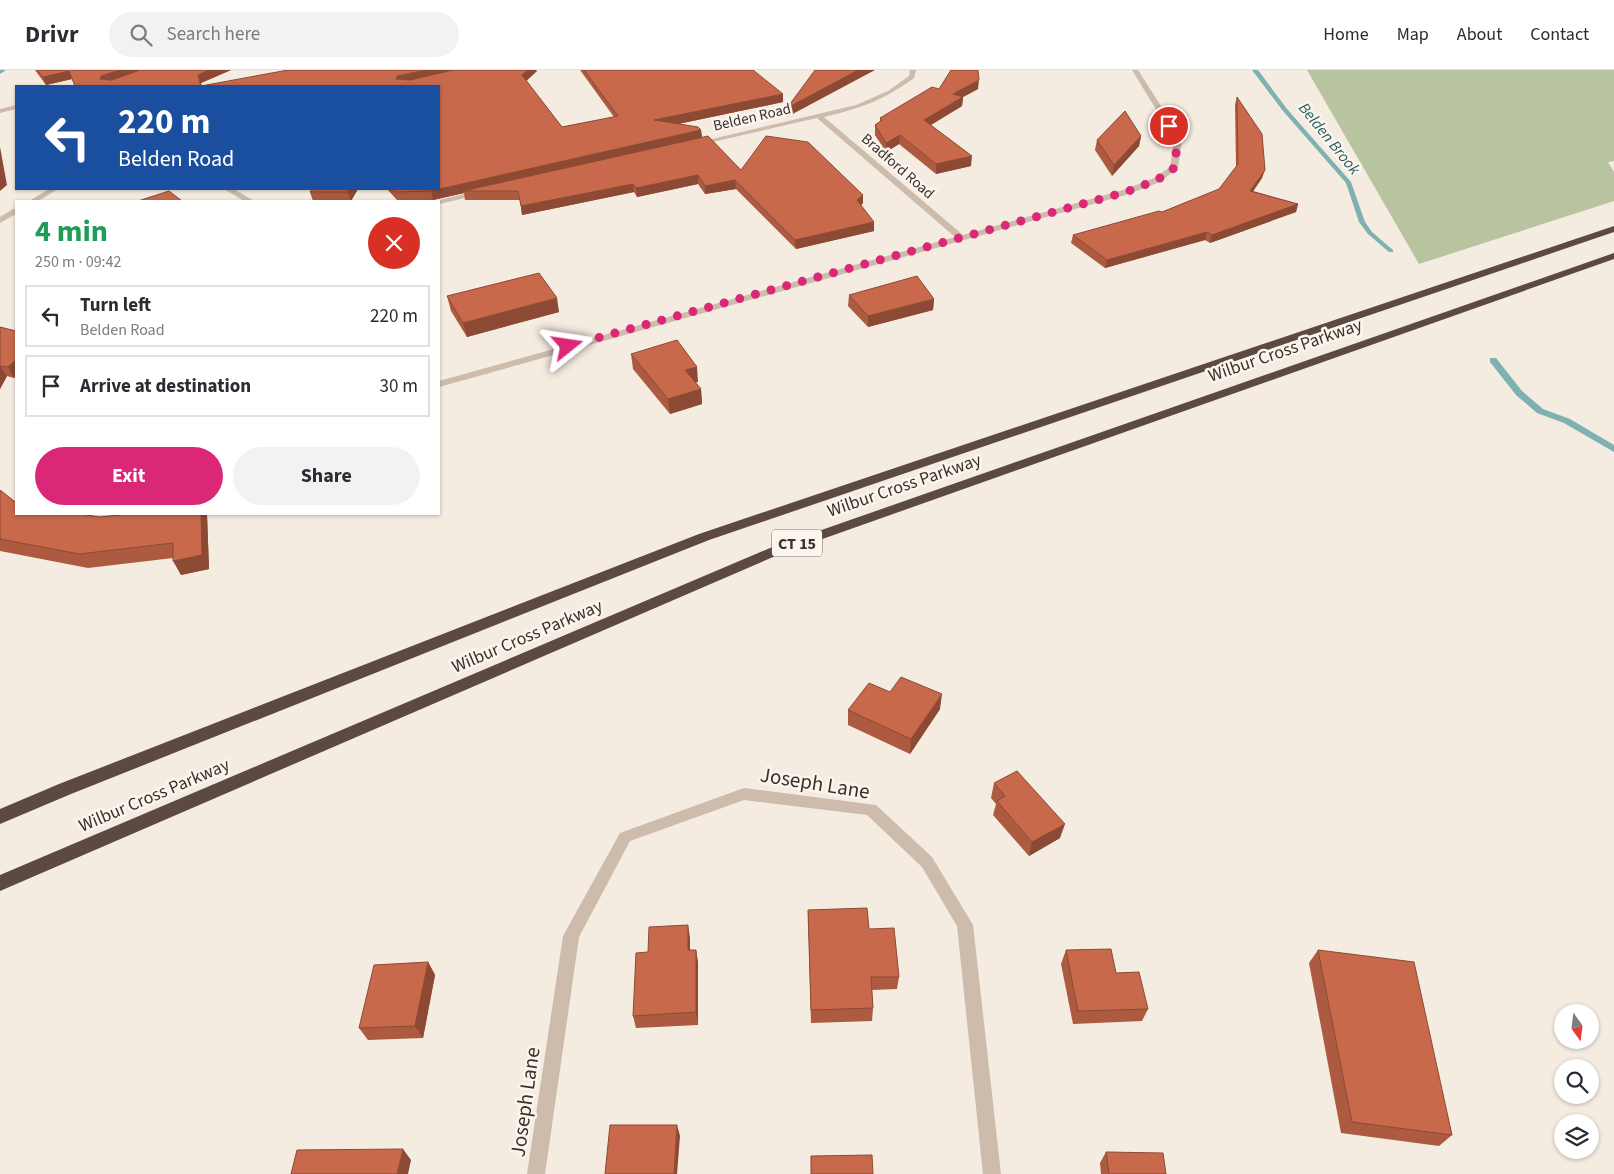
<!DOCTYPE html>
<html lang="en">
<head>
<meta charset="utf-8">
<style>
  :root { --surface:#fff; --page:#f2f2f3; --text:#2b2b33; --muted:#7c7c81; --line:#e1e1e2; --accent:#db2777 }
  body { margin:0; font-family:"Source Sans 3",sans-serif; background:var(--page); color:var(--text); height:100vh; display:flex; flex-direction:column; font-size:19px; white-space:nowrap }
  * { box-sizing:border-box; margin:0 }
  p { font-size:16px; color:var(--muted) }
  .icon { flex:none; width:28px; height:28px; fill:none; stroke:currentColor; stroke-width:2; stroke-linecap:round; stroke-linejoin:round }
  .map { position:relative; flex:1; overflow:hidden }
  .drawer { position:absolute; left:15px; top:130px; width:425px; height:315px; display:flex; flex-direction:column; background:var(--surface); border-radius:0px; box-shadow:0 1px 4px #0004 }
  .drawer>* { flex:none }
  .banner { position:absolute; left:15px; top:15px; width:425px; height:105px; border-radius:0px; box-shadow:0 1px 4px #0004; background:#1a4fa0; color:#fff; overflow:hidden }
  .needle { width:32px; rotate:166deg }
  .controls { position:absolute; left:1554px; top:934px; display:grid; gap:10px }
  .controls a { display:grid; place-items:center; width:45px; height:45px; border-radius:50%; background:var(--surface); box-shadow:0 1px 4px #0004; font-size:25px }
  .pin { position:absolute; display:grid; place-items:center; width:42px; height:42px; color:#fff; margin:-21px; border:2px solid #fff; border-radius:50%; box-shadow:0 1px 5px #0007 }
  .me { position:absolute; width:55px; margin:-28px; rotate:75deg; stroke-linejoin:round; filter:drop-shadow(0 0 4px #0008) }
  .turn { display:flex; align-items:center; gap:18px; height:105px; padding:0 20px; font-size:22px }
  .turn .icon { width:65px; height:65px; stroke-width:2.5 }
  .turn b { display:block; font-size:35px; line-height:42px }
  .round { display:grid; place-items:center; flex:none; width:52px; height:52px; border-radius:26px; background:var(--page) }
  .overview { display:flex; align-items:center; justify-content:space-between; height:85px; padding:0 20px }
  h1 { font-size:30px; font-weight:700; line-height:38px; color:#1e9e55 }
  .button { display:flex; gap:10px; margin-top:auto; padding:10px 20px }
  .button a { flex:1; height:58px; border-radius:30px; background:var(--accent); color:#fff; font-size:20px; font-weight:700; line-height:58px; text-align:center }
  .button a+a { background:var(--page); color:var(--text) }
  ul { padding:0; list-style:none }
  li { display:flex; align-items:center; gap:15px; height:62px; margin:0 10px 8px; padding:0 10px; border:2px solid var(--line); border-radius:0px }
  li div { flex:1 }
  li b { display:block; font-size:19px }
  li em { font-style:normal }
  header { display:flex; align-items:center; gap:30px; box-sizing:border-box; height:70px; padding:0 25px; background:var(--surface); border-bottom:1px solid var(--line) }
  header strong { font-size:24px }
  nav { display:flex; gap:28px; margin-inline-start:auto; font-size:18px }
  .search { width:350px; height:45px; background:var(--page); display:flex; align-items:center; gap:12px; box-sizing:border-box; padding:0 18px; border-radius:28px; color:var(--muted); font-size:19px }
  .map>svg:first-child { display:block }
  .green { fill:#b8c4a0 }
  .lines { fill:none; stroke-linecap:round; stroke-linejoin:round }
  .stream { fill:#7fb0b2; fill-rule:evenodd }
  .minor { fill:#cdbbac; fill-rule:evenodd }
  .highway { fill:#5c4a42; fill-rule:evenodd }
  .wall { fill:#ac5a40 }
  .shaded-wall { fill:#8c4a34 }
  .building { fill:#c8694b; stroke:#8c4a34 }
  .route { stroke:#db2777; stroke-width:9; stroke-dasharray:0 16.2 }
  .labels { text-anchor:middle; stroke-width:5; stroke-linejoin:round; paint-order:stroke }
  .far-street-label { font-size:15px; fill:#3b302b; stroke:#fbf5ee }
  .far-water-label { font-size:16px; font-style:italic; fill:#1f5a5e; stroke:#fbf5ee }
  .shield { fill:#fbf5ee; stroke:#756b66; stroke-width:1 }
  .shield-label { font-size:16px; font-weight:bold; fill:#3b302b }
  .street-label { font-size:18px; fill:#3b302b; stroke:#fbf5ee }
  .near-street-label { font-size:21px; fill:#3b302b; stroke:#fbf5ee }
</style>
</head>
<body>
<header>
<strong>Drivr</strong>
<div class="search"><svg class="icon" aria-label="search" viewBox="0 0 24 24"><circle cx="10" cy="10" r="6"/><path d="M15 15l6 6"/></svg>Search here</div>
<nav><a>Home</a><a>Map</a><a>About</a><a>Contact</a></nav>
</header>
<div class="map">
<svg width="1614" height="1104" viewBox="0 0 1614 1104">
  <rect width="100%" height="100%" fill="#f4ebe1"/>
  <polygon class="green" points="1307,0 1614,0 1614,91 1608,92 1614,102 1614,131 1419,194"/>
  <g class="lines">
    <g class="stream">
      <polygon points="0,0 6,0 0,4"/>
      <polygon points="1252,0 1258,0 1287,39 1351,112 1365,152 1372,162 1393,180 1393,182 1389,182 1368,164 1359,152 1346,113 1283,41"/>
      <polygon points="1490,288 1496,288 1522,321 1543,339 1570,349 1614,375 1614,382 1564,353 1537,343 1516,325 1490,292"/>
    </g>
    <g class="minor">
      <path d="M910,0h6l-2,8c-32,23 -52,30 -90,39l139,118 160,-45 31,-12 16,-11 4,-28 -42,-69h6l44,69 -4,29 -18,14 -31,12 -690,193v-6l516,-144 -138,-119 -122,28 -4,-2 165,-39 32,-14 21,-15z"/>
      <polygon points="16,35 16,39 0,43 0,39"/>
      <polygon points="49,119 58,119 38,131 29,131"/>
      <polygon points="224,119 234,119 254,131 244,131"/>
      <polygon points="480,120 483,120 483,124 439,134 439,131 435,131"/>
      <polygon points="13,139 16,139 16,144 0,153 0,147"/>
      <polygon points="744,718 876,735 932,787 973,855 1001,1104 983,1104 957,856 922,797 867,745 744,730 630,771 579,867 545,1104 527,1104 563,866 620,763"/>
    </g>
    <g class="highway">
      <polygon points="1614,156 1614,162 709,470 71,724 0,754 0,739 59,714 699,464"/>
      <polygon points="1614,183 1614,189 780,484 0,821 0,805 770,478"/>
    </g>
  </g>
  <g class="wall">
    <polygon points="35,0 231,0 201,13 202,16 537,1 526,11 562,57 614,47 580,0 753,0 783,32 678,54 701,60 702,68 741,100 863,125 863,133 861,135 874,161 796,179 736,119 705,124 698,114 637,127 634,122 522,145 520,130 465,130 464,123 433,130 397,130 387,119 439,119 439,16 75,16 72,9 46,15"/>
    <polygon points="939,19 978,19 963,27 962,36 931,55 971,96 936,104 899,74 886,82 875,65 875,55 880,52 880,48"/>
    <polygon points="1237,27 1262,108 1253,121 1298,134 1296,142 1210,173 1205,170 1105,198 1071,173 1073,165 1162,142 1219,119 1236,97 1235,35"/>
    <polygon points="1141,66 1139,76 1112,106 1095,80 1097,70"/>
    <polygon points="312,119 358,119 351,131 313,131 310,122"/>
    <polygon points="849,225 934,229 933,240 868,257 848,236"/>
    <polygon points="447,226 559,242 467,267 451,241"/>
    <polygon points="0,257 16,261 16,306 14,308 7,306 0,319"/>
    <polygon points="631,284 698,312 695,312 701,319 702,334 670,344 633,299"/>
    <polygon points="0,420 14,431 99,447 207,444 209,499 181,505 173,488 88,498 0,481"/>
    <polygon points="890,622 940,639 910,684 848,655 848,640"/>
    <polygon points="994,713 1060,768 1029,786 993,745 996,734 991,728"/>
    <polygon points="808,840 899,907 897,919 872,920 873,938 872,951 811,953"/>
    <polygon points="690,868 690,880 696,880 698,893 698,955 636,958 633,946 648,882"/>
    <polygon points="1066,880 1116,903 1148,939 1142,951 1073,954 1061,894"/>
    <polygon points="1318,880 1452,1065 1439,1076 1341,1063 1309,893"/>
    <polygon points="428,892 435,905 423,968 368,970 359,958"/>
    <polygon points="1106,1082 1166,1104 1101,1104 1100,1093"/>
  </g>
  <g class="shaded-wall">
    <polygon points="120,0 149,0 104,14 100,9 101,6"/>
    <polygon points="209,0 231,0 201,13 201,16 198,5"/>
    <polygon points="426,0 466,0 399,14 396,9 397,6"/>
    <polygon points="528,0 536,0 537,1 524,13 522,5"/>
    <polygon points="858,0 875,0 787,47 787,38"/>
    <polygon points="69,1 72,9 46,15 43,7"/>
    <polygon points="979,10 978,19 963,27 962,36 924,59 924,50 953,24"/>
    <polygon points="783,24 783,32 654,59 654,50"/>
    <polygon points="701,60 702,68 463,121 464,123 433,130 431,121"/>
    <polygon points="900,65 899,74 886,82 886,73"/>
    <polygon points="1141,66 1139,76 1112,106 1114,95"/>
    <polygon points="0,77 7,115 0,121"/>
    <polygon points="972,86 971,96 936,104 936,94"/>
    <polygon points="1265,100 1262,108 1248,129 1250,121"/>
    <polygon points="698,105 698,114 637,127 636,118"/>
    <polygon points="735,110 736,119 705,124 705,116"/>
    <polygon points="633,114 634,122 522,145 521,136"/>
    <polygon points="350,119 358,119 351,131 348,122"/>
    <polygon points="863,125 863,133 857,139 857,130"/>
    <polygon points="1298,134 1296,142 1210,173 1212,165"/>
    <polygon points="874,152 874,161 796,179 795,170"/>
    <polygon points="1207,162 1205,170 1105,198 1107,190"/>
    <polygon points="557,228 559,242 467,267 463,253"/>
    <polygon points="934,229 933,240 868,257 868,246"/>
    <polygon points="16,290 16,306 14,308 8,297"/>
    <polygon points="0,296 7,306 0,319"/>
    <polygon points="697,297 698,312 686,315 685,300"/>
    <polygon points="701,319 702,334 670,344 668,329"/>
    <polygon points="201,444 207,444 209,499 181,505 173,491"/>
    <polygon points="942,624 940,639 910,684 911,669"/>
    <polygon points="1065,754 1060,768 1029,786 1032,772"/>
    <polygon points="688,855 690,868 690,893 688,880"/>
    <polygon points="696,880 698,893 698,955 696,942"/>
    <polygon points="428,892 435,905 423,968 415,956"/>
    <polygon points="677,1055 680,1066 677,1104 674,1104"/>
    <polygon points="403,1079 411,1090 408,1104 397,1104"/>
  </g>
  <g class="building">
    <polygon points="37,0 120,0 101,6 100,9 112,10 140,0 209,0 198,5 201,16 288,0 426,0 397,6 396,9 410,10 453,0 528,0 522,5 562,57 618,46 584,0 753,0 783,24 654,50 698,57 701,60 431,121 395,122 392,119 439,119 439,16 75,16 69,1 43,7"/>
    <polygon points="815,0 858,0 787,38"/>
    <polygon points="951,0 978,0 979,10 953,24 963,27 924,50 972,86 936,94 900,65 886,73 875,55 882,50 880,48 932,17 939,19"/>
    <polygon points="1237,27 1262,64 1265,100 1250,121 1298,134 1212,165 1207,162 1107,190 1073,165 1159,141 1162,142 1219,119 1238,94"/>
    <polygon points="1125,41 1141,66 1114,95 1097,70"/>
    <polygon points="708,66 741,100 766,66 808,72 863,125 857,130 874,152 795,170 735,110 705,116 698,105 636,118 633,114 521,136 518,121 463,121"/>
    <polygon points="312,119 350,119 348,122 310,122"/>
    <polygon points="169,121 182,131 138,131"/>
    <polygon points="539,203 557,228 463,253 447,226"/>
    <polygon points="917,206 934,229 868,246 849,225"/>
    <polygon points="0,257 16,261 16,290 8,297 0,296"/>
    <polygon points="677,270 697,297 685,300 701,319 668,329 631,284"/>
    <polygon points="0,420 14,431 16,432 16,444 81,444 99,447 129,444 201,444 202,485 173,491 173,473 79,484 0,469"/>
    <polygon points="901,607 942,624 911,669 848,640 869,613 890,622"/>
    <polygon points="1017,701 1065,754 1032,772 997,731 1005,726 994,713"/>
    <polygon points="867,838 869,859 894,858 899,907 871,907 873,938 811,940 808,840"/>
    <polygon points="688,855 688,880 696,880 696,942 633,946 636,883 648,882 649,857"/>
    <polygon points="1111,879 1116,903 1139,902 1148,939 1078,941 1066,880"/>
    <polygon points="1318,880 1414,892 1452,1065 1352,1052"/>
    <polygon points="428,892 415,956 359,958 374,895"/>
    <polygon points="610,1055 677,1055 674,1104 605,1104"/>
    <polygon points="403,1079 397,1104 291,1104 297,1080"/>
    <polygon points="1106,1082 1163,1083 1166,1104 1109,1104"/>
    <polygon points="872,1085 873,1104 811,1104 811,1086"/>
  </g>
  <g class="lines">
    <polyline class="route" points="568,276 1126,122 1157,110 1174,98 1178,69 1169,56"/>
  </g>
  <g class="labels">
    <g class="far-street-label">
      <text transform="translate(752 47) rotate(-13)" y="5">Belden Road</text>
      <text transform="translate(898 96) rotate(41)" y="5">Bradford Road</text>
    </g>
    <g class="far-water-label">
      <text transform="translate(1330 68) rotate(51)" y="6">Belden Brook</text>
    </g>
    <rect class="shield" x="772" y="459.5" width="50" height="27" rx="4"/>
    <g class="shield-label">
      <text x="797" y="479">CT 15</text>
    </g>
    <g class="street-label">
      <text transform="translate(1285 280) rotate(-19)" y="6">Wilbur Cross Parkway</text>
      <text transform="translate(904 415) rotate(-19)" y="6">Wilbur Cross Parkway</text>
      <text transform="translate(527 566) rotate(-23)" y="6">Wilbur Cross Parkway</text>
      <text transform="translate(154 725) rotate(-23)" y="6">Wilbur Cross Parkway</text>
    </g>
    <g class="near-street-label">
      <text transform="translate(815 713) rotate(9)" y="7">Joseph Lane</text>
      <text transform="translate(525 1032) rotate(-82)" y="7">Joseph Lane</text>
    </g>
  </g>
</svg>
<div class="controls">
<a><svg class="needle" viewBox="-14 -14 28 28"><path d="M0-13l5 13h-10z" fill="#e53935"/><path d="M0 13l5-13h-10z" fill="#7c7c81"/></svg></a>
<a><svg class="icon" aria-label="search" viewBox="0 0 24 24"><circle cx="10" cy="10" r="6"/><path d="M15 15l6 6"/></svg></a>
<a><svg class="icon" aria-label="layers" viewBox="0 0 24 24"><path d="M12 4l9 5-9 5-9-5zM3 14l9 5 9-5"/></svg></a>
</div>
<div class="pin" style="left:1169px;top:56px;background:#d93025"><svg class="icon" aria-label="arrive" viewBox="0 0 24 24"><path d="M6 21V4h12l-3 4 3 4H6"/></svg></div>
<svg class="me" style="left:568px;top:276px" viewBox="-20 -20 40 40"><path d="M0-17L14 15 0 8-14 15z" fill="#db2777" stroke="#fff" stroke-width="4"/></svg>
<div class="banner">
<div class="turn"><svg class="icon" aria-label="left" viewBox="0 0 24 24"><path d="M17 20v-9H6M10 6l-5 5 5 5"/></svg><div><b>220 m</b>Belden Road</div></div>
</div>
<section class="drawer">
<div class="overview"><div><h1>4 min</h1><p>250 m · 09:42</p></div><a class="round" style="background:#d93025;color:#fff"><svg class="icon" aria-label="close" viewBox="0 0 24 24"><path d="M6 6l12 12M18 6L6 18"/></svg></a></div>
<ul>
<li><svg class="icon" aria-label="left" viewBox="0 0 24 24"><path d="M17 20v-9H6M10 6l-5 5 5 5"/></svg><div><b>Turn left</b><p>Belden Road</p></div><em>220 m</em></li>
<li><svg class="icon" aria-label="arrive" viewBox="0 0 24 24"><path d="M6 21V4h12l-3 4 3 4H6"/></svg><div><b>Arrive at destination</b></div><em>30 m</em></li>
</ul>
<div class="button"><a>Exit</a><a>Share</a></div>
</section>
</div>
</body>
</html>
